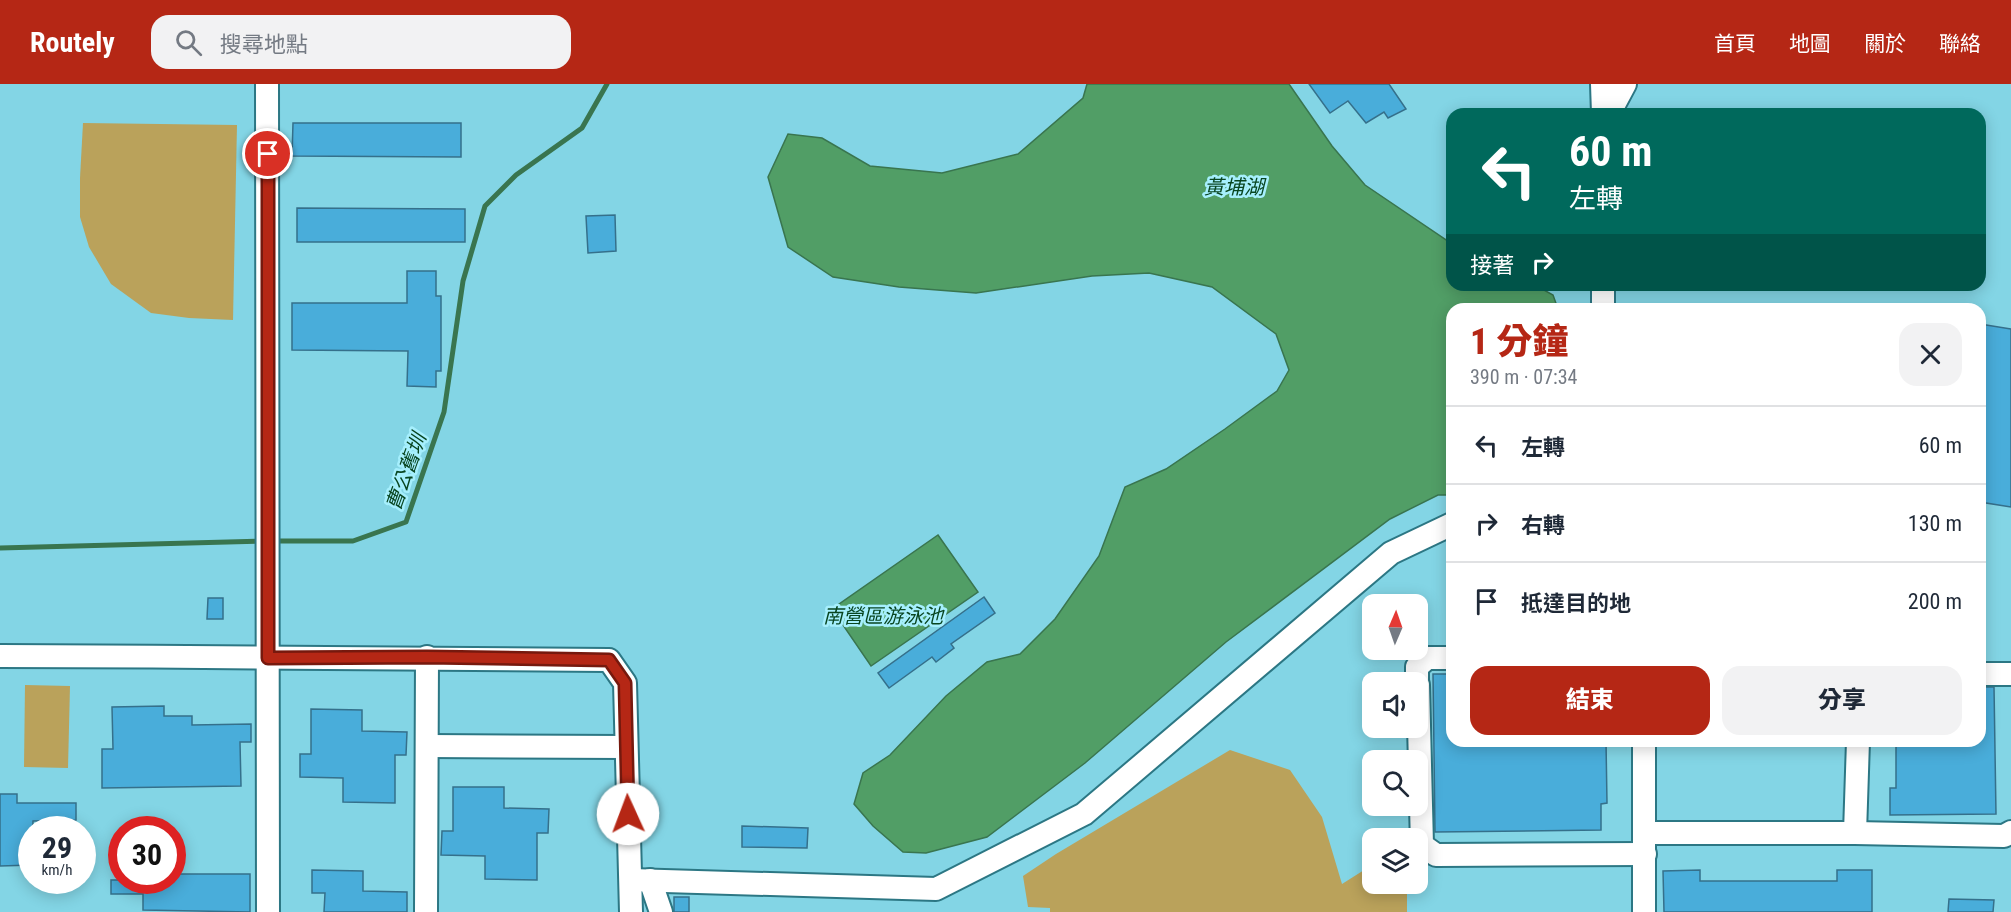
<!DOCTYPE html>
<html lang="zh-TW">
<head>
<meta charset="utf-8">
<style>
  :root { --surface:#fff; --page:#f2f2f3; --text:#1f2937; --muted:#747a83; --line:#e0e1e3; --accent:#b52715 }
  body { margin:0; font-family:"Roboto Condensed","Noto Sans TC",sans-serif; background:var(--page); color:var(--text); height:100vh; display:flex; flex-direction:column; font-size:22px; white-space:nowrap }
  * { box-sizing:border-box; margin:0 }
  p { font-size:20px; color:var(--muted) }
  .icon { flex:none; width:33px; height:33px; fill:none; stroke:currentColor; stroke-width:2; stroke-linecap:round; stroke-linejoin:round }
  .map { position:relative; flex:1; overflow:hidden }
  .sheet { position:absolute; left:1446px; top:219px; width:540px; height:444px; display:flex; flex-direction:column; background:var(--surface); border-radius:18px; box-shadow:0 3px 15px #0003 }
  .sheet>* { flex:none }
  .hud { position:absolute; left:1446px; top:24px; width:540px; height:183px; border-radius:18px; box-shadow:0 3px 15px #0003; background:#00695c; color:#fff; overflow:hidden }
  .needle { width:39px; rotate:2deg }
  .buttons { position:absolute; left:1362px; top:510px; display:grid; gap:12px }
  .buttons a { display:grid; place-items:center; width:66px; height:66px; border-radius:12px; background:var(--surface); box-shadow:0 3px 15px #0003; font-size:30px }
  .speed { position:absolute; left:18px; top:732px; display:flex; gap:12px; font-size:30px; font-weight:700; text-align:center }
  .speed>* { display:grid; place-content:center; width:78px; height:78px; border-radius:50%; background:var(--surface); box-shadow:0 3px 15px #0003; line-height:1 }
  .speed small { font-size:15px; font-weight:400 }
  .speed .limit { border:9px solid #d22; background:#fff; color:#111 }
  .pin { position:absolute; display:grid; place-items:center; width:51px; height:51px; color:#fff; margin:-26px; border:3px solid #fff; border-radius:50%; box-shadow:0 2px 6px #0007 }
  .me { position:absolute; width:66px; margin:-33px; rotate:358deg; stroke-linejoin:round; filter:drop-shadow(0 0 4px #0008) }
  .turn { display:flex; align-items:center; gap:21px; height:126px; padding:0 24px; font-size:27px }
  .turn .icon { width:78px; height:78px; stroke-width:2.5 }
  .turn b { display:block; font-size:42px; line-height:51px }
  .then { display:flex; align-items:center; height:57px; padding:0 24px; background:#0003; gap:12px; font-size:22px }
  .round { display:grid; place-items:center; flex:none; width:63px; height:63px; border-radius:18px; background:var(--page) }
  .headline { display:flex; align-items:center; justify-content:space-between; height:102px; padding:0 24px }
  h1 { font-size:36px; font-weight:800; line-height:45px; color:var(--accent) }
  .action { display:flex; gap:12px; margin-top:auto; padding:12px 24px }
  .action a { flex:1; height:69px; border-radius:18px; background:var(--accent); color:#fff; font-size:24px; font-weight:800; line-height:69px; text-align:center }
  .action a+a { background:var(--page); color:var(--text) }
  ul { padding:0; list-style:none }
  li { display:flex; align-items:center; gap:18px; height:78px; padding:0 24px; border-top:2px solid var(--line) }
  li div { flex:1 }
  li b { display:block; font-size:22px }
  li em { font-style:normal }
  header { display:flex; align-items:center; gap:36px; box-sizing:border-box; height:84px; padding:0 30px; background:var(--accent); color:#fff }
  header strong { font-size:28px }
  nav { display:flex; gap:33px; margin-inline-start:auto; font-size:21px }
  .search { width:420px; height:54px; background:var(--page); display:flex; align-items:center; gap:15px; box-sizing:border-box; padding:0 21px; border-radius:18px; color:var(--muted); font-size:22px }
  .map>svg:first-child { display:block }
  .built { fill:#83d5e5; fill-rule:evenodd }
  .green { fill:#baa25b }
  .water { fill:#519e66; stroke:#39754f; stroke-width:1.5 }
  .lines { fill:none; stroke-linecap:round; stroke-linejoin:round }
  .stream { stroke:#39754f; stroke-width:5 }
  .building { fill:#49adda; stroke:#35708b; stroke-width:1.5 }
  .minor-casing { stroke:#2c7784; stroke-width:26 }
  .minor { stroke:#fff; stroke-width:22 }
  .route-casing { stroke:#76190e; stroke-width:15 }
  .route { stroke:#b52715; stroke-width:10 }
  .labels { text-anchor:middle; stroke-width:5; stroke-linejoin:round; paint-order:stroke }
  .water-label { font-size:20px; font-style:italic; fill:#084520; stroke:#a6effd }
</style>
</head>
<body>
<header>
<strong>Routely</strong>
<div class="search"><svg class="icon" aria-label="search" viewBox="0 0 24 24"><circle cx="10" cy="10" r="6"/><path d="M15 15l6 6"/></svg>搜尋地點</div>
<nav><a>首頁</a><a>地圖</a><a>關於</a><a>聯絡</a></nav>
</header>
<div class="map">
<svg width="2011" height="828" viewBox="0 0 2011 828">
  <rect width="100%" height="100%" fill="#99e2f0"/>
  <path class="built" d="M0,0h2011v828h-2011zM1452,30h528v171h-528zM1452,225h528v432h-528zM1372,520h46v46h-46zM1372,598h46v46h-46zM1372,676h46v46h-46zM32,746h50v50h-50zM122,746h50v50h-50zM1372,754h46v46h-46z"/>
  <g class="green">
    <polygon points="83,39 237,41 233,236 189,234 151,229 111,200 89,163 80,133 80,94"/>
    <polygon points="25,601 70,602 68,684 24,683"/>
    <polygon points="1230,666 1290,686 1322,733 1342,800 1372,781 1372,800 1407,800 1407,828 1050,828 1050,824 1028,823 1023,792 1056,770"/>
  </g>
  <g class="water">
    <polygon points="1087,0 1289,0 1332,62 1365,101 1452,160 1452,201 1535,201 1553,211 1558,225 1452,225 1452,411 1438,411 1390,435 1226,558 1085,679 987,753 926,769 903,768 873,742 854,720 863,689 890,671 946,612 987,578 1020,570 1055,535 1099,472 1125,403 1166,385 1225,345 1277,307 1289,286 1276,250 1212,203 1149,189 1092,192 976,209 899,203 833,193 788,163 768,93 788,50 822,54 870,82 942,89 1018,70 1083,14"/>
    <polygon points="938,451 978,508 871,582 832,525"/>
  </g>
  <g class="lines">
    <g class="stream">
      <polyline points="274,457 353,457 406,438 444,328 463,197 485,122 516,91 582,44 607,0"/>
      <polyline points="0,464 262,457"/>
    </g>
  </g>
  <g class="building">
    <polygon points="1309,0 1389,0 1406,25 1388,34 1384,28 1366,39 1348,17 1330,29"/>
    <polygon points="293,39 461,39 461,73 292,72"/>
    <polygon points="297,124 465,125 465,158 297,158"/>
    <polygon points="615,131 616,167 588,169 586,132"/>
    <polygon points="407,187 436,187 436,212 441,212 441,287 436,287 436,303 407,302 408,267 292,266 292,219 407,219"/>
    <polygon points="1980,240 2011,245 2011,423 1980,418"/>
    <polygon points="984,513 995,529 951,560 954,564 936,578 932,573 889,604 878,589"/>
    <polygon points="208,514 223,514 223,535 207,535"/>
    <polygon points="1433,590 1452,590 1452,657 1606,657 1607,719 1601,720 1601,746 1435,748"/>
    <polygon points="1980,603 1994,603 1996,730 1890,731 1890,704 1896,704 1896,657 1928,657 1928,660 1966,660 1966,657 1980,657"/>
    <polygon points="164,622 164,632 192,632 192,641 251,640 251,658 240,658 241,702 102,704 102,665 113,665 112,623"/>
    <polygon points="311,625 362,626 362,647 407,648 406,671 395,671 395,719 343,718 343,694 300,693 300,670 311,670"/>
    <polygon points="453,703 504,703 504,724 549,725 548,749 537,749 537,796 485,795 485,772 441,771 442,747 453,747"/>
    <polygon points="0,710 17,710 17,719 76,719 76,736 33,737 32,781 0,782"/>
    <polygon points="742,742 808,744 807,764 742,763"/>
    <polygon points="312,786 363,787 363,807 407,808 407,828 324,828 325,809 312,809"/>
    <polygon points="1700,786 1700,797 1837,797 1837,786 1872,786 1872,828 1664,828 1663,787"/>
    <polygon points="172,790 250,790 250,828 143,826 143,810 111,810 111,796 172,796"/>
    <rect x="674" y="813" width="15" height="15"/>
    <polygon points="1949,815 1994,816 1993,828 1948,828"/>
  </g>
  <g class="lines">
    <defs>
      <g id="minor">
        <polyline points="267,0 268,828"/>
        <polyline points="1602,0 1603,30"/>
        <polyline points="1609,30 1625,0"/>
        <polyline points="1603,225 1603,201"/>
        <path d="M0,572c203,1 406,1 609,4l16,23 6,229"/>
        <polyline points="1980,590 2011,590"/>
        <polyline points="1417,598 1417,583 1427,574 1452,574"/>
        <polyline points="1418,601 1422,761 1436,771 1645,770"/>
        <polyline points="1644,657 1644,828"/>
        <polyline points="428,662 626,663"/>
        <polyline points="1645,749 1855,749 1858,657"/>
        <polyline points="1855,749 2004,752 2011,748"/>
        <polyline points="631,796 936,805 1084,730 1391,469 1452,440"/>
        <polyline points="650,796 661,828"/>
        <polyline points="426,828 427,573"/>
      </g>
    </defs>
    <use href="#minor" class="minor-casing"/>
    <use href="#minor" class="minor"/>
  </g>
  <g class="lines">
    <defs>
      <polyline id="route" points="268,70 268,574 427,573 609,576 625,599 628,730"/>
    </defs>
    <use href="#route" class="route-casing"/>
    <use href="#route" class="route"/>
  </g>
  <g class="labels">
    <g class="water-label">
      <text x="1234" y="110">黃埔湖</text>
      <text transform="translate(406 388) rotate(-70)" y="7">曹公舊圳</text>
      <text x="883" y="539">南營區游泳池</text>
    </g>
  </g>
</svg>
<div class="buttons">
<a><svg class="needle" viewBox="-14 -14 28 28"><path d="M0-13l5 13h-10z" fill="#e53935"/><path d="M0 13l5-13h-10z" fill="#747a83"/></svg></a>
<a><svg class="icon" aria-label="sound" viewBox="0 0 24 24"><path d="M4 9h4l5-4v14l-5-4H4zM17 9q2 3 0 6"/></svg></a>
<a><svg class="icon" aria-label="search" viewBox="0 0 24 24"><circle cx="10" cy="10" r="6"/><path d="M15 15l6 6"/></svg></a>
<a><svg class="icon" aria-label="layers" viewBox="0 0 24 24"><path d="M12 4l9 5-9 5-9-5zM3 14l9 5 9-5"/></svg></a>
</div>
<div class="speed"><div>29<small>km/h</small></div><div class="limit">30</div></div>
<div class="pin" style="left:268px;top:70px;background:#d93025"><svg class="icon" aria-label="arrive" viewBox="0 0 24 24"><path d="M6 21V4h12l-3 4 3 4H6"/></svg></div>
<svg class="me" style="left:628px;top:730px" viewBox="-20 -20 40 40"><circle r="19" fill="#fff"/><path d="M0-13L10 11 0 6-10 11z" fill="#b52715"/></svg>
<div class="hud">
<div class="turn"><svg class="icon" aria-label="left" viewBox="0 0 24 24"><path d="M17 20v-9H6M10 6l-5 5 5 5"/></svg><div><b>60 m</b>左轉</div></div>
<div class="then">接著<svg class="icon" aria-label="right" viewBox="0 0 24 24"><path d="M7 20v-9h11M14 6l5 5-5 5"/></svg></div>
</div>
<section class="sheet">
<div class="headline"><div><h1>1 分鐘</h1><p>390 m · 07:34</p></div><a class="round"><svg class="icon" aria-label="close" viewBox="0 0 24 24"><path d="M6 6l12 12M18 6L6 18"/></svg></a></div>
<ul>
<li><svg class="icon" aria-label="left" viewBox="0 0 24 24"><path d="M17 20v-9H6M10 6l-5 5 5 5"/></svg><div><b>左轉</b></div><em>60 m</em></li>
<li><svg class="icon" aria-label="right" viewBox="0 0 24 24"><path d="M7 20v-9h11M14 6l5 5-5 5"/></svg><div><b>右轉</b></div><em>130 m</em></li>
<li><svg class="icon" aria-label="arrive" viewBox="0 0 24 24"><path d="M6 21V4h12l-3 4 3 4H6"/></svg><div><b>抵達目的地</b></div><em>200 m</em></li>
</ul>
<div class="action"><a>結束</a><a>分享</a></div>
</section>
</div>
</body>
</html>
